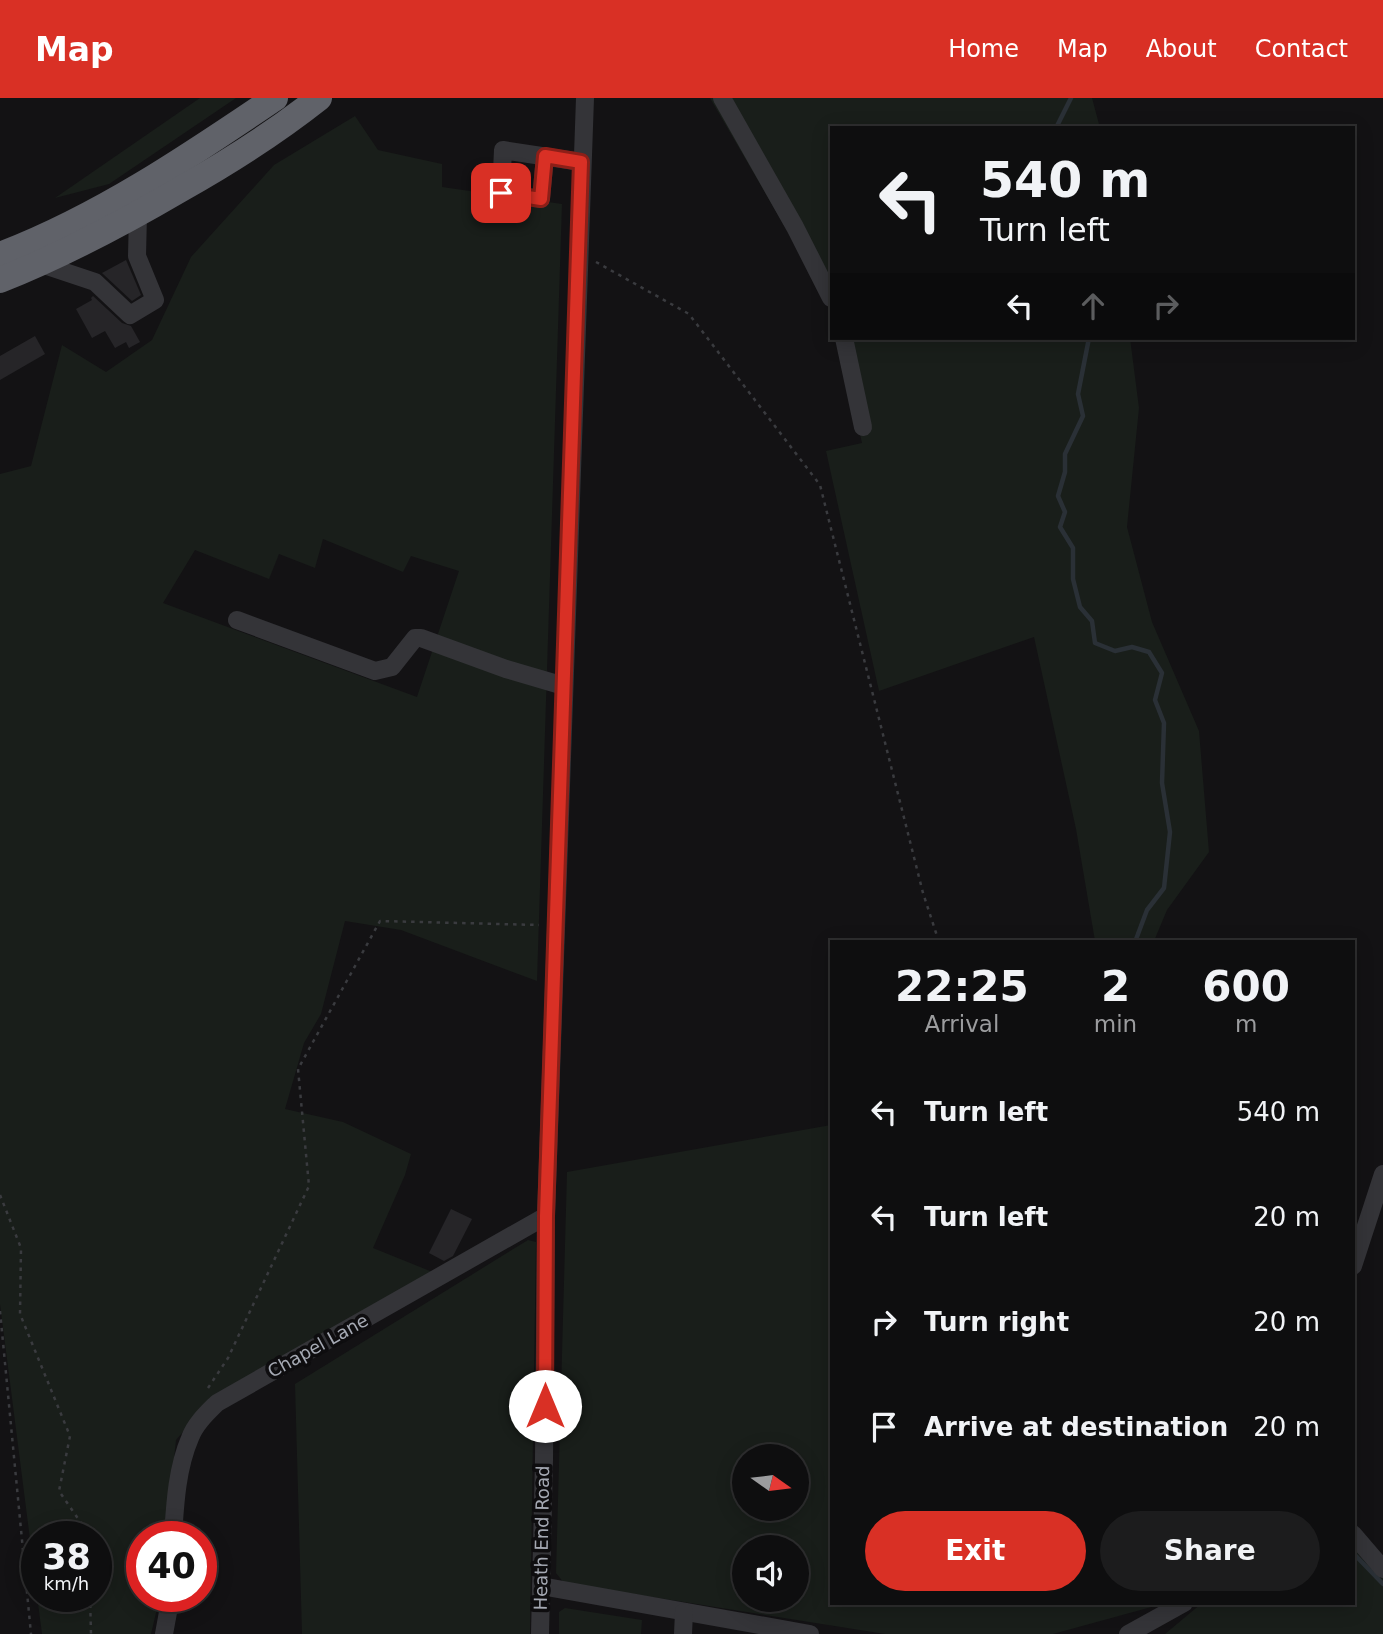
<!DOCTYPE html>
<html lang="en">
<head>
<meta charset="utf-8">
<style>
  :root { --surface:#0e0e0f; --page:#1c1c1d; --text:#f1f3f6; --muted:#9b9c9e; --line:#2e2e2f; --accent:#d93025 }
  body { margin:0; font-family:"DejaVu Sans",sans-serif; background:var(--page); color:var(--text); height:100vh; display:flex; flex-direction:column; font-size:26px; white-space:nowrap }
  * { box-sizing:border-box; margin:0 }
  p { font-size:23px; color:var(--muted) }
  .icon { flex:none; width:38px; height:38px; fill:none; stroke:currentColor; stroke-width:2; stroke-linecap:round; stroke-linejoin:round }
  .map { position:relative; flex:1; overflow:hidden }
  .sheet { position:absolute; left:830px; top:842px; width:525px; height:665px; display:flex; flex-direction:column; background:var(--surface); border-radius:0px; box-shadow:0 4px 18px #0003,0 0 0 2px var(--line) }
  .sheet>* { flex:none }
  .guide { position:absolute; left:830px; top:28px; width:525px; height:214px; border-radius:0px; box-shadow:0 4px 18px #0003,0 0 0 2px var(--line); background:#0e0e0f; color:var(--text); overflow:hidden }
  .needle { width:46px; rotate:104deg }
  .controls { position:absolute; left:732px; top:1346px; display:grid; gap:14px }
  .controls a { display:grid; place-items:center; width:77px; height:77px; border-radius:50%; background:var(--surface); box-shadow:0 4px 18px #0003,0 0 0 2px var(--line); font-size:35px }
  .speed { position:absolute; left:21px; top:1423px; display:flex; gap:14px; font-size:35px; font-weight:700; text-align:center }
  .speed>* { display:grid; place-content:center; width:91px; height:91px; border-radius:50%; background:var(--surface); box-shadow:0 4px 18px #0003,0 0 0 2px var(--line); line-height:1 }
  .speed small { font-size:18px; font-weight:400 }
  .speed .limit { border:10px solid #d22; background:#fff; color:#111 }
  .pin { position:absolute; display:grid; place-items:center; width:60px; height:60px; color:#fff; margin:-30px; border-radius:14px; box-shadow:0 4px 10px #0006 }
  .me { position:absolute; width:77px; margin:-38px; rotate:0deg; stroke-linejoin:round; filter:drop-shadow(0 0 5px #0008) }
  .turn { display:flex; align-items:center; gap:24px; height:147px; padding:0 35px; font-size:32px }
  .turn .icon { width:91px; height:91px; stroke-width:2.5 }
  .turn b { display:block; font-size:49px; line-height:60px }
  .lanes { display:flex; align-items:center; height:66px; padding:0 35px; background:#0003; justify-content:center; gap:35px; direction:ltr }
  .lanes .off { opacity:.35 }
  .eta { display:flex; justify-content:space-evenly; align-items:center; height:119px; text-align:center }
  .eta b { font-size:42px; font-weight:700; line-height:49px }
  .primary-button { display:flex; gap:14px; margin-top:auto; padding:14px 35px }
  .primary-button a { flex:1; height:80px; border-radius:42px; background:var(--accent); color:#fff; font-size:28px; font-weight:700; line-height:80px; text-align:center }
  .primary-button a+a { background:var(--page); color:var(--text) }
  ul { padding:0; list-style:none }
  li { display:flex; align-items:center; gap:21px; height:105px; padding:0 35px }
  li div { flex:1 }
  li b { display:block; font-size:26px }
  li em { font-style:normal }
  header { display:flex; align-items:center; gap:42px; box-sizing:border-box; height:98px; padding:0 35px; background:var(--accent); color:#fff }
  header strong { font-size:33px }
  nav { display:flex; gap:38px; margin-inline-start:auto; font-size:24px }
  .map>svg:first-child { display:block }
  .green { fill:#191e1a; fill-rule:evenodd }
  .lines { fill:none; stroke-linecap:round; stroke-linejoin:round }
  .stream { stroke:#2a3036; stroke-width:4.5 }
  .building { fill:#262528 }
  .path { stroke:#3a3b3f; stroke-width:2.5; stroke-dasharray:3.5 5; stroke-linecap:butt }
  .minor { stroke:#343438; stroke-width:18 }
  .highway { stroke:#606269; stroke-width:26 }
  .route-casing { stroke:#8d1f18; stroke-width:18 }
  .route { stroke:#d93025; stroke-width:12 }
  .labels { text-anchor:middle; stroke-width:7; stroke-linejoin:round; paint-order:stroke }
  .street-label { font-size:18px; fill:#a5a9b3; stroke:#0e0d0f }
</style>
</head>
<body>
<header>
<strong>Map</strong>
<nav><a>Home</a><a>Map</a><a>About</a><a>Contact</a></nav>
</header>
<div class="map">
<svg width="1383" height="1536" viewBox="0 0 1383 1536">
  <rect width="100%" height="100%" fill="#131214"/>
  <g class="green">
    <polygon points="200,0 236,0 109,86 55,100"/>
    <polygon points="710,0 1092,0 1100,30 831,30 831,208"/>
    <path d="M355,18l23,34 64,14v23l120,17 -25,777 -136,-51 -56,-9 -24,93 -17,29 -19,66 58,13 68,32 -6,21 -32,73 62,25 -226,129 -33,38 -10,96h-24v60h18l-9,38h-109l-5,-38h59v-60h-59v58l-37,-290v-830l31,-8 31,-121 44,27 46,-32 39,-83 83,-92zM323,441l80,33 8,-16 48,15 -42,126 -254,-94 32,-53 74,29 10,-25 36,14z"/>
    <polygon points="839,240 1130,240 1139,310 1127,429 1152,524 1199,633 1209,754 1167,812 1154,843 1095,843 1076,731 1034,539 879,593 826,353 862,345"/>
    <path d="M831,1027v478h335l-113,31h-168l-321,-51 -8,-10 11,-401zM744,1358h52v52h-52zM744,1449h52v53h-52z"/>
    <polygon points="528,1142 536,1144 530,1536 302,1536 295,1286"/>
    <polygon points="1353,1445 1383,1477 1383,1536 1165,1536 1202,1505 1353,1505"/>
    <polygon points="565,1510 642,1522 641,1536 559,1536 559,1514"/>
  </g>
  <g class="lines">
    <g class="stream">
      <polyline points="1056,30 1071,0"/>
      <polyline points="1089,240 1078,296 1083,318 1065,356 1065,374 1058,398 1065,414 1060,429 1073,450 1073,481 1080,509 1092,523 1095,545 1115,553 1132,549 1149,554 1162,575 1155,602 1164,625 1162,685 1170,734 1164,790 1147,812 1135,844"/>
      <polyline points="1353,1455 1383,1486"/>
    </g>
  </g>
  <g class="building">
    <polygon points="126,162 141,197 132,203 102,175"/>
    <polygon points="93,198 122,225 131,228 140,244 129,250 126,244 115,250 105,233 92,240 76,211 92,202 91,200"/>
    <polygon points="35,238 45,256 0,282 0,258"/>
    <polygon points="451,1111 472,1121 453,1158 444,1163 429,1155"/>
  </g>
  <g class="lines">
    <g class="path">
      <polyline points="596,164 689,216 820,387 923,795 939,844"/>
      <polyline points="0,1097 21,1150 20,1216 70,1338 59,1393 90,1438"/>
      <polyline points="0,1213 31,1536"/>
      <polyline points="208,1290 228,1260 309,1088 298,971 380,823 539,827"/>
      <polyline points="90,1498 91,1536"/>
    </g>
    <g class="minor">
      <polyline points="722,0 795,129 831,200"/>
      <polyline points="545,58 541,101 501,95 503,52 581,64"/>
      <polyline points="41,166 95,184 130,217 155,202 137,158 138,116"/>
      <polyline points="844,240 863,329"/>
      <polyline points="237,522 375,573 392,569 415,540 421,540 506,571 564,588"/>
      <polyline points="1353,1168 1383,1076"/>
      <polyline points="1353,1436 1383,1471"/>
      <path d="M173,1438c2,-32 4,-68 17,-98 5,-14 17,-25 27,-35l329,-187"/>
      <polyline points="541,1488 810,1536"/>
      <polyline points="164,1536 171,1498"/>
      <polyline points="540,1536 544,1362 546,1118 585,0"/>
      <polyline points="683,1536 684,1514"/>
      <polyline points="1128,1536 1184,1505"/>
    </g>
    <g class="highway">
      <path d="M0,157c98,-37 188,-98 275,-157"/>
      <path d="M0,182c63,-25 123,-57 181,-91 48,-27 95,-57 138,-91"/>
    </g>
  </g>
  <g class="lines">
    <defs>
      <polyline id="route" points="501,95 541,101 545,58 581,64 546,1118 545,1308"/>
    </defs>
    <use href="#route" class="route-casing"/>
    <use href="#route" class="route"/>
  </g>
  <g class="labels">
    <g class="street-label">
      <text transform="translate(318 1248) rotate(-29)" y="6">Chapel Lane</text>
      <text transform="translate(542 1440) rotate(-89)" y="6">Heath End Road</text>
    </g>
  </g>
</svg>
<div class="controls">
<a><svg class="needle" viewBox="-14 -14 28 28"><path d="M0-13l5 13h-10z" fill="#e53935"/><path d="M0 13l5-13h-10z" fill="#9b9c9e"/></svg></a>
<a><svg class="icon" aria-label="sound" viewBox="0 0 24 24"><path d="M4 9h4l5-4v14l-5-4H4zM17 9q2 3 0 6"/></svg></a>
</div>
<div class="speed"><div>38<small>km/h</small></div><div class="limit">40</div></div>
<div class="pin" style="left:501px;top:95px;background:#d93025"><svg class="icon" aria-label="arrive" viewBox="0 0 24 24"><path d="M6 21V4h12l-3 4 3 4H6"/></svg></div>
<svg class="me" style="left:545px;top:1308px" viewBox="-20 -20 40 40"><circle r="19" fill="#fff"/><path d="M0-13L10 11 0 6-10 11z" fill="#d93025"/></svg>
<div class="guide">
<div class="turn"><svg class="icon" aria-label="left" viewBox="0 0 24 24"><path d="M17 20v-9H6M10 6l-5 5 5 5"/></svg><div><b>540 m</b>Turn left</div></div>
<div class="lanes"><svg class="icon" aria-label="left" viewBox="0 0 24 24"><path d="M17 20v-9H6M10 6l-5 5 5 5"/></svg><svg class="icon off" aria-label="ahead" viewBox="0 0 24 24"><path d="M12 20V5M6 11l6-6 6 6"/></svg><svg class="icon off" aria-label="right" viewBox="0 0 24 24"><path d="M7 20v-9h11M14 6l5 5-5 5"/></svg></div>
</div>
<section class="sheet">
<div class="eta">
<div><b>22:25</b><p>Arrival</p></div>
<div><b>2</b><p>min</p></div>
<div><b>600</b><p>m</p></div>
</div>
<ul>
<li><svg class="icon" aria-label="left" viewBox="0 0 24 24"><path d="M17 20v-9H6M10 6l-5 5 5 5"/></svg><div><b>Turn left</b></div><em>540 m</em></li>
<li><svg class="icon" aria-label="left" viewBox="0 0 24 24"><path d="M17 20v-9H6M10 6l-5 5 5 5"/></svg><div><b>Turn left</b></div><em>20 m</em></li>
<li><svg class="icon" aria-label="right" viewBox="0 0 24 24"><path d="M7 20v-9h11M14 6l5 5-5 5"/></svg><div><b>Turn right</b></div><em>20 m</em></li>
<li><svg class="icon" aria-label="arrive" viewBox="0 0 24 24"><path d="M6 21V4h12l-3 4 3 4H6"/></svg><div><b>Arrive at destination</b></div><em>20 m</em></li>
</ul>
<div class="primary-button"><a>Exit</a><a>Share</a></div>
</section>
</div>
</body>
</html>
